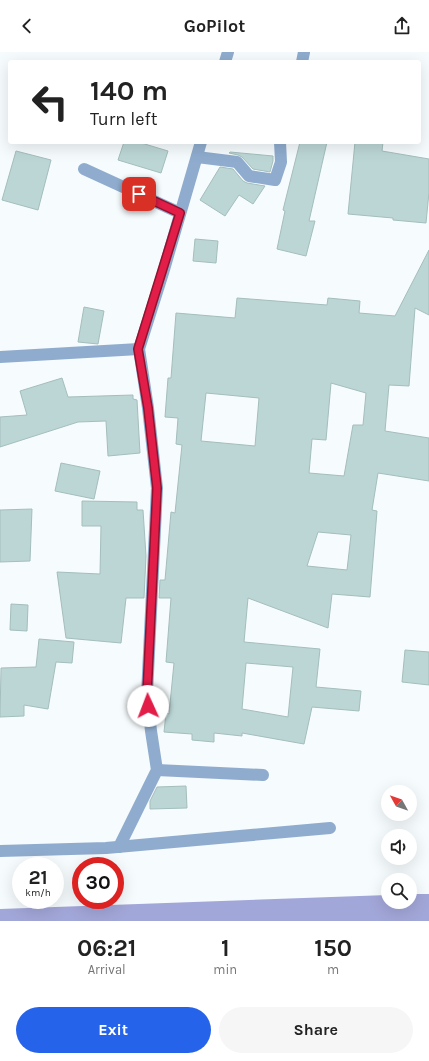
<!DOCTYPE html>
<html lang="en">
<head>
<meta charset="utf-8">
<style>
  :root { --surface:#fff; --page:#f6f6f6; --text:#222; --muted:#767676; --accent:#2563eb }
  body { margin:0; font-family:Karla,sans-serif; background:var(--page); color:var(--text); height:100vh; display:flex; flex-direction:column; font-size:15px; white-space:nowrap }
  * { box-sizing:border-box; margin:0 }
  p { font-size:13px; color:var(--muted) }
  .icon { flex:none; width:22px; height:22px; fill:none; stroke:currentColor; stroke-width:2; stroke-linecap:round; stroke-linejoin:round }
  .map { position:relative; height:869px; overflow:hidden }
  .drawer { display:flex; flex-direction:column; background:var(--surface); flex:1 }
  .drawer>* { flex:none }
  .top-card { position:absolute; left:8px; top:8px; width:413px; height:84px; border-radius:4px; box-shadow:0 4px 16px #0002; background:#fff; color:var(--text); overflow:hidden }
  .needle { width:26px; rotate:310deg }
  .tools { position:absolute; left:381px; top:733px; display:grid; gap:8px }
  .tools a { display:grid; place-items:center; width:36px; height:36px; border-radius:50%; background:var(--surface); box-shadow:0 4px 16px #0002; font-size:20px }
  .speed { position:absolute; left:12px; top:805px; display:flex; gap:8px; font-size:20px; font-weight:700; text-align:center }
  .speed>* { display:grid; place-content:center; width:52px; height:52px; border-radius:50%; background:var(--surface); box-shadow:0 4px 16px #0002; line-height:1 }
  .speed small { font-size:10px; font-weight:400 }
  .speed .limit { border:6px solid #d22; background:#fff; color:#111 }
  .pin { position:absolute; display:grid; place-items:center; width:34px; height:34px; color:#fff; margin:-17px; border-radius:8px; box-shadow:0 2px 6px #0006 }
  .me { position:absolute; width:44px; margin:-22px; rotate:358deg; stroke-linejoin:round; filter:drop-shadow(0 0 3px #0008) }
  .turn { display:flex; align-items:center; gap:14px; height:84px; padding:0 16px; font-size:18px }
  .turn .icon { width:52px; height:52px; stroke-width:2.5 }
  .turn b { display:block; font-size:28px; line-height:34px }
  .eta { display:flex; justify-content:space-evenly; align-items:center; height:68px; text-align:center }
  .eta b { font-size:24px; font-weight:700; line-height:28px }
  .button { display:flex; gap:8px; margin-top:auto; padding:8px 16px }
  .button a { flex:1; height:46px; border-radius:24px; background:var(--accent); color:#fff; font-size:16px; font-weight:700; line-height:46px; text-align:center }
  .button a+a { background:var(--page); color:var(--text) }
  header { display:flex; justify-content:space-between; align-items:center; height:52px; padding:0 16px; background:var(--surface); font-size:18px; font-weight:700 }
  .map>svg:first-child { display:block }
  .water { fill:#a2a7d9 }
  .building { fill:#bcd6d6; stroke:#a4bebd; fill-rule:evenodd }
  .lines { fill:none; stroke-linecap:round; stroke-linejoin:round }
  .street { stroke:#8facce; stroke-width:12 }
  .route-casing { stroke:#92132f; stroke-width:10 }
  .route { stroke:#e11d48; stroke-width:7 }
</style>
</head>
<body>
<header><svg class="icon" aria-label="back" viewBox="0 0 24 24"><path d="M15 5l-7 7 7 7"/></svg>GoPilot<svg class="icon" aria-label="share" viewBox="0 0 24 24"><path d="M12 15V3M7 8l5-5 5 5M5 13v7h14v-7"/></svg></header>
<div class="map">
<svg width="429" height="869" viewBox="0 0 429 869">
  <rect width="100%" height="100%" fill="#f6fbfd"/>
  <polygon class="water" points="410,842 429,842 429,869 0,869 0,857 388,843 388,850 410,850"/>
  <g class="building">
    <polygon points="124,90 138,90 168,99 161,121 118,108"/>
    <polygon points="300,90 327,90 309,169 315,169 306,204 277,197 285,159 283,158"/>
    <polygon points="355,90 383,90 382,99 429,107 429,140 426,171 393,168 393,166 348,162"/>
    <polygon points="16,99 51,108 38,158 2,148"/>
    <polygon points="230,100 273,104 273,109 270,120 253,117 242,105 238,103 229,101"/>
    <polygon points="220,115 233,117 243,129 247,131 265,134 253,152 239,143 225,164 200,148"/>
    <polygon points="195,187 218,189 216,211 193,209"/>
    <path d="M429,198v65l-14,-7 -6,78 -20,-1 -4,46 44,7v43l-51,-8 -6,37 5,1 -7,86 -38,-3 -4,34 -80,-30 -4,44 76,7 -4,38 45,4 -2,20 -47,-4 -8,37 -62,-11v3l-28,-3v9l-22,-2v-6l-28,-2 2,-19 3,1 5,-51 -8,-1 5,-64h-12l1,-18h5l6,-68 4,1 7,-68 -6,-1 2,-26 -13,-1 3,-39h3l5,-65 59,5 2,-20 90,7 1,-7 32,3 -1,12 36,3zM331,331l35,10 -3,32h-10l-9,51 -35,-3 3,-34 14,1zM206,341l53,5 -4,48 -54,-5zM318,480l33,3 -4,35 -40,-4zM246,611l47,4 -5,50 -46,-8z"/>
    <polygon points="84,255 104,259 98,292 78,290"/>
    <polygon points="62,326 68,345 133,343 133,347 137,348 140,401 108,404 106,369 78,370 0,395 0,365 27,363 20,339"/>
    <polygon points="61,411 100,419 94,447 55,439"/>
    <polygon points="82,449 137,450 137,458 143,458 146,504 144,546 126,546 121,591 66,586 57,520 100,522 101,474 82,474"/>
    <polygon points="32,457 30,509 0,510 0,458"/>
    <polygon points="11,552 28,553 27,579 10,578"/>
    <polygon points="39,587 74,590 72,611 56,610 48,657 24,653 24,664 0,665 1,616 36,615"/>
    <polygon points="405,598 429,600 429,633 402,630"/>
    <polygon points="186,734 187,756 150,757 150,749 157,735"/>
  </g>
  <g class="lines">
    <g class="street">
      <polyline points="225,10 228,0"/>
      <polyline points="302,10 304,0"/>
      <polyline points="197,105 237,110 249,124 275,128 281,110 280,90"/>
      <polyline points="84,117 180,161"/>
      <polyline points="0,305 139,297"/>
      <polyline points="157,718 263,723"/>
      <polyline points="119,795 157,718 151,679 147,642 157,436 148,356 139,297 163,221 201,90"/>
      <polyline points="0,799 106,796 330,776"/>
    </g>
  </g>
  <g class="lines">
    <defs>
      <polyline id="route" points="139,142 180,161 138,297 148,356 157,436 147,642 148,654"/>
    </defs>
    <use href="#route" class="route-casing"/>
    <use href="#route" class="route"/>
  </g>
</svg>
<div class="tools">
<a><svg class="needle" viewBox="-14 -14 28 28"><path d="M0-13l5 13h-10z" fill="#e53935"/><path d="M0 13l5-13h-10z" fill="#767676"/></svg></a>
<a><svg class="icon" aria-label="sound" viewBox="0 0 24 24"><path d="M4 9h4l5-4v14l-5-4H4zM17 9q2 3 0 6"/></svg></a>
<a><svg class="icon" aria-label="search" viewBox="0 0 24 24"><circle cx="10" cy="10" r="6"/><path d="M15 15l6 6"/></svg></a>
</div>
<div class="speed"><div>21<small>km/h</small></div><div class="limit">30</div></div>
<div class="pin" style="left:139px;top:142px;background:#d93025"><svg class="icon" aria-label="arrive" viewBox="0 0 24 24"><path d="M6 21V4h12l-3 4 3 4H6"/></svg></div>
<svg class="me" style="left:148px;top:654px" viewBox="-20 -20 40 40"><circle r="19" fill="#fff"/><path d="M0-13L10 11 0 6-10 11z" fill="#e11d48"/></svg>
<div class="top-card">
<div class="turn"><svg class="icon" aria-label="left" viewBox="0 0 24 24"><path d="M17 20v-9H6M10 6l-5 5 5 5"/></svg><div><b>140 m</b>Turn left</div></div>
</div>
</div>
<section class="drawer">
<div class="eta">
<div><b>06:21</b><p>Arrival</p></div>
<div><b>1</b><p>min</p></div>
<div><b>150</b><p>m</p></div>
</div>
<div class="button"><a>Exit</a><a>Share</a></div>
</section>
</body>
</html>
